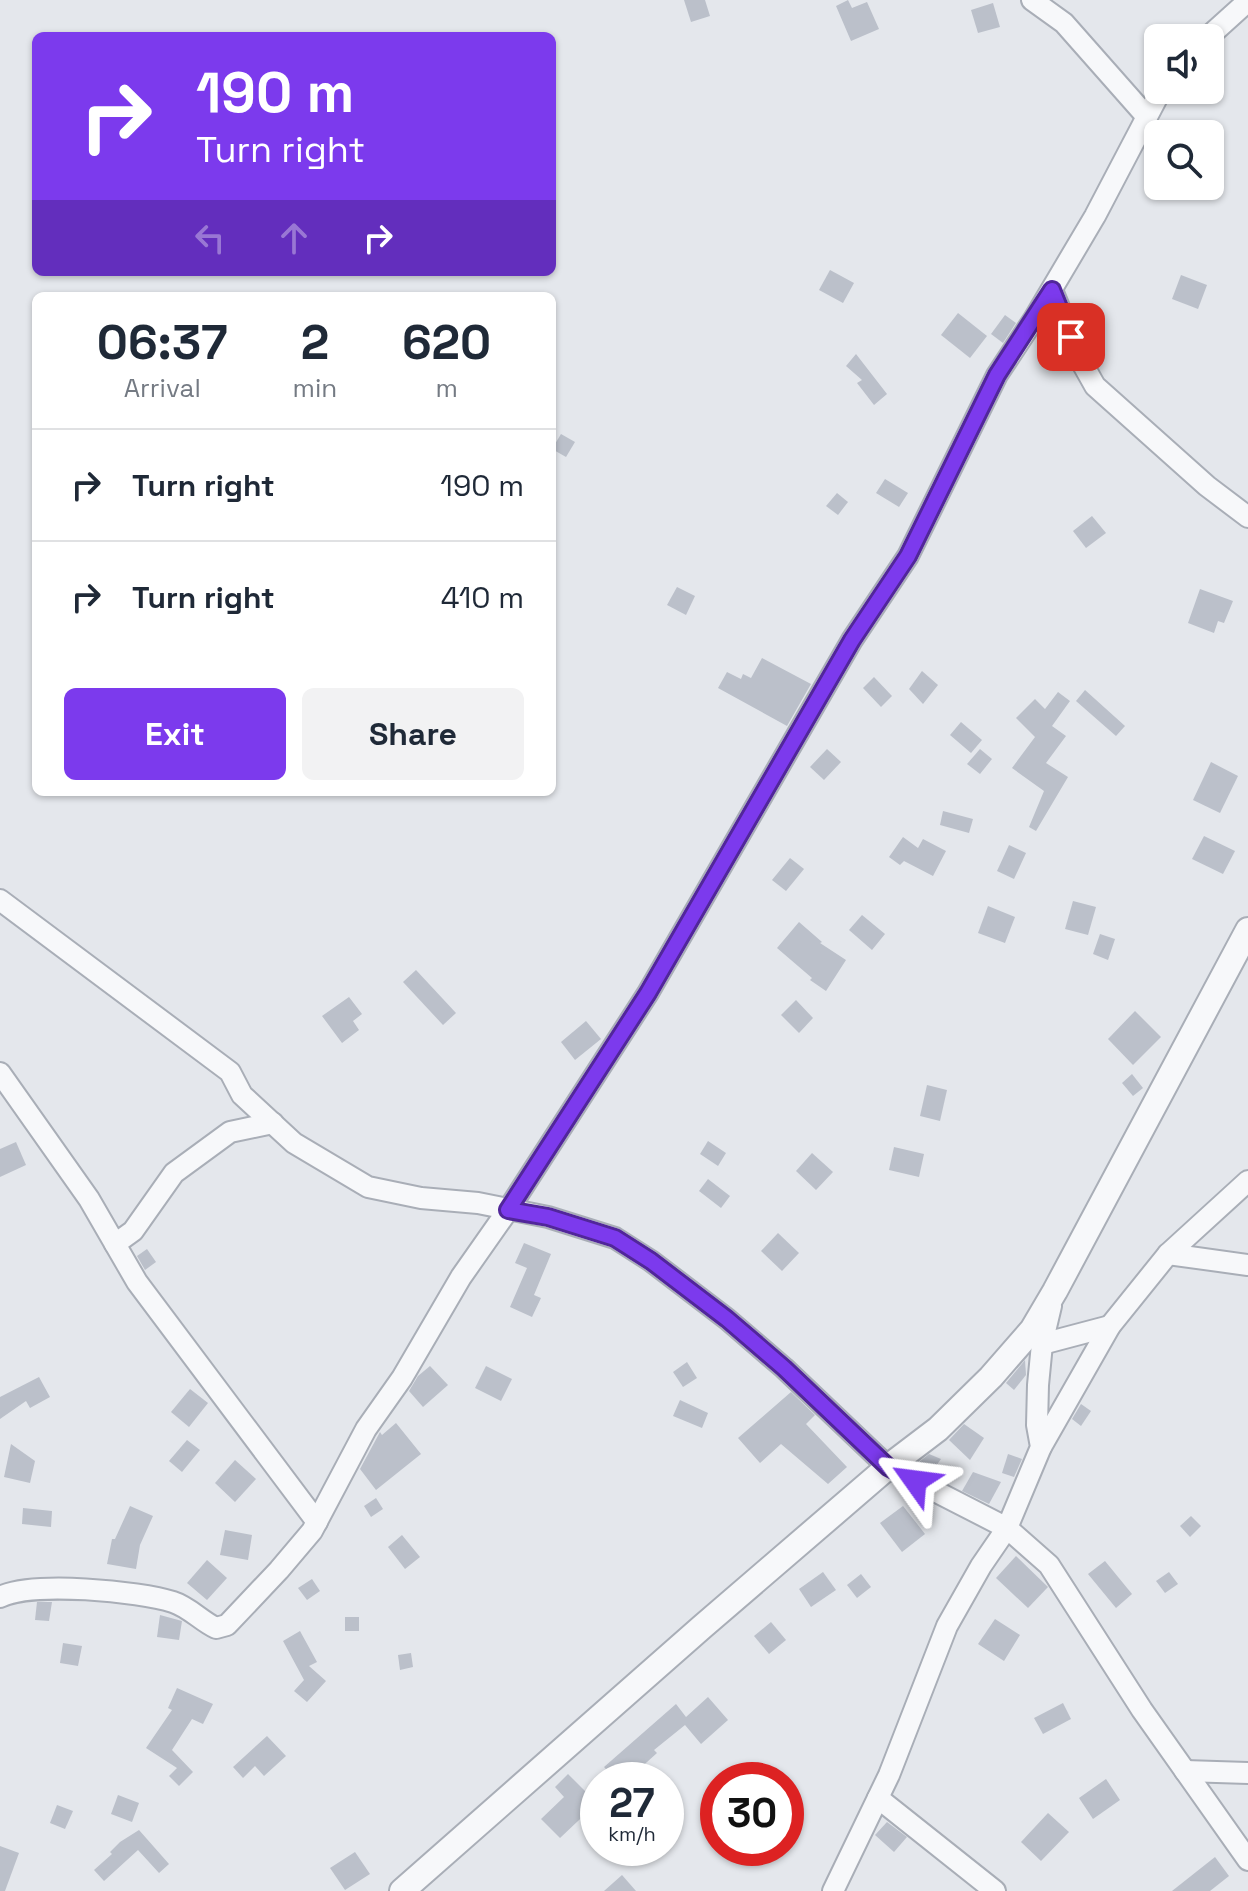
<!DOCTYPE html>
<html lang="en">
<head>
<meta charset="utf-8">
<style>
  :root { --surface:#fff; --page:#f2f2f3; --text:#1f2937; --muted:#747a83; --line:#e0e1e3; --accent:#7c3aed }
  body { margin:0; font-family:"Space Grotesk",sans-serif; background:var(--page); color:var(--text); height:100vh; display:flex; flex-direction:column; font-size:30px; white-space:nowrap }
  * { box-sizing:border-box; margin:0 }
  p { font-size:26px; color:var(--muted) }
  .icon { flex:none; width:44px; height:44px; fill:none; stroke:currentColor; stroke-width:2; stroke-linecap:round; stroke-linejoin:round }
  .map { position:relative; flex:1; overflow:hidden }
  .details { position:absolute; left:32px; top:292px; width:524px; height:504px; display:flex; flex-direction:column; background:var(--surface); border-radius:12px; box-shadow:0 2px 6px #0004 }
  .details>* { flex:none }
  .top-card { position:absolute; left:32px; top:32px; width:524px; height:244px; border-radius:12px; box-shadow:0 2px 6px #0004; background:#7c3aed; color:#fff; overflow:hidden }
  .controls { position:absolute; left:1144px; top:24px; display:grid; gap:16px }
  .controls a { display:grid; place-items:center; width:80px; height:80px; border-radius:12px; background:var(--surface); box-shadow:0 2px 6px #0004; font-size:40px }
  .speed { position:absolute; left:580px; top:1762px; display:flex; gap:16px; font-size:40px; font-weight:700; text-align:center }
  .speed>* { display:grid; place-content:center; width:104px; height:104px; border-radius:50%; background:var(--surface); box-shadow:0 2px 6px #0004; line-height:1 }
  .speed small { font-size:20px; font-weight:400 }
  .speed .limit { border:12px solid #d22; background:#fff; color:#111 }
  .pin { position:absolute; display:grid; place-items:center; width:68px; height:68px; color:#fff; margin:-34px; border-radius:16px; box-shadow:0 4px 12px #0006 }
  .me { position:absolute; width:88px; margin:-44px; rotate:301deg; stroke-linejoin:round; filter:drop-shadow(0 0 6px #0008) }
  .turn { display:flex; align-items:center; gap:28px; height:168px; padding:0 32px; font-size:36px }
  .turn .icon { width:104px; height:104px; stroke-width:2.5 }
  .turn b { display:block; font-size:56px; line-height:68px }
  .lanes { display:flex; align-items:center; height:76px; padding:0 32px; background:#0003; justify-content:center; gap:40px; direction:ltr }
  .lanes .off { opacity:.35 }
  .eta { display:flex; justify-content:space-evenly; align-items:center; height:136px; text-align:center }
  .eta b { font-size:48px; font-weight:600; line-height:56px }
  .button { display:flex; gap:16px; margin-top:auto; padding:16px 32px }
  .button a { flex:1; height:92px; border-radius:12px; background:var(--accent); color:#fff; font-size:32px; font-weight:600; line-height:92px; text-align:center }
  .button a+a { background:var(--page); color:var(--text) }
  ul { padding:0; list-style:none }
  li { display:flex; align-items:center; gap:24px; height:112px; padding:0 32px; border-top:2px solid var(--line) }
  li div { flex:1 }
  li b { display:block; font-size:30px }
  li em { font-style:normal }
  .map>svg:first-child { display:block }
  .building { fill:#bbc0ca }
  .lines { fill:none; stroke-linecap:round; stroke-linejoin:round }
  .minor-casing { stroke:#a9aeb7; stroke-width:24 }
  .tertiary-casing { stroke:#a9aeb7; stroke-width:28 }
  .minor { stroke:#f7f8fa; stroke-width:20 }
  .tertiary { stroke:#f7f8fa; stroke-width:24 }
  .route-casing { stroke:#51269a; stroke-width:20 }
  .route { stroke:#7c3aed; stroke-width:14 }
</style>
</head>
<body>
<div class="map">
<svg width="1248" height="1891" viewBox="0 0 1248 1891">
  <rect width="100%" height="100%" fill="#e4e7ec"/>
  <g class="building">
    <polygon points="684,0 705,0 710,16 691,22"/>
    <polygon points="848,0 852,8 867,2 879,29 851,41 836,6"/>
    <polygon points="993,3 1000,27 978,33 971,10"/>
    <polygon points="830,270 854,283 843,303 819,290"/>
    <polygon points="1181,275 1207,285 1198,309 1172,299"/>
    <polygon points="958,313 987,336 970,358 941,335"/>
    <polygon points="1005,315 1016,323 1003,343 991,334"/>
    <polygon points="856,354 887,394 874,405 857,383 862,380 846,366"/>
    <polygon points="561,434 575,442 566,457 552,449"/>
    <polygon points="885,479 908,493 899,507 876,493"/>
    <polygon points="837,493 848,502 838,515 826,506"/>
    <polygon points="1092,516 1106,533 1086,548 1073,531"/>
    <polygon points="677,587 695,596 686,615 667,605"/>
    <polygon points="1200,589 1233,601 1224,623 1218,621 1214,633 1188,623"/>
    <polygon points="762,658 811,684 787,726 718,688 727,672 741,679 743,674 751,678"/>
    <polygon points="922,671 938,685 923,704 909,689"/>
    <polygon points="874,677 892,696 881,707 863,688"/>
    <polygon points="1085,690 1125,726 1116,736 1076,701"/>
    <polygon points="1058,692 1070,701 1052,726 1066,736 1046,763 1068,777 1036,831 1029,827 1044,791 1012,768 1035,737 1016,718 1035,699 1045,709"/>
    <polygon points="961,722 982,740 971,753 950,735"/>
    <polygon points="827,749 841,762 824,780 810,767"/>
    <polygon points="980,749 992,759 980,774 967,764"/>
    <polygon points="1211,762 1238,776 1220,813 1193,800"/>
    <polygon points="943,811 973,819 969,833 940,825"/>
    <polygon points="1204,836 1235,851 1223,874 1192,859"/>
    <polygon points="903,837 918,848 923,839 946,851 933,876 904,861 900,865 889,857"/>
    <polygon points="1009,845 1026,853 1014,879 997,871"/>
    <polygon points="790,858 804,869 786,891 772,880"/>
    <polygon points="1073,901 1096,907 1088,935 1065,929"/>
    <polygon points="988,906 1015,917 1005,943 978,933"/>
    <polygon points="862,915 885,934 872,950 849,930"/>
    <polygon points="799,922 822,942 820,943 846,960 826,991 810,980 812,978 777,948"/>
    <polygon points="1100,934 1115,939 1108,960 1093,954"/>
    <polygon points="416,970 456,1013 443,1025 403,982"/>
    <polygon points="349,997 362,1014 353,1021 359,1030 342,1043 322,1016"/>
    <polygon points="796,1000 813,1018 799,1033 781,1015"/>
    <polygon points="1135,1011 1161,1037 1133,1065 1108,1039"/>
    <polygon points="586,1021 601,1039 575,1060 561,1042"/>
    <polygon points="1132,1074 1143,1088 1133,1096 1122,1083"/>
    <polygon points="927,1085 947,1090 940,1121 920,1116"/>
    <polygon points="708,1141 726,1153 718,1166 700,1154"/>
    <polygon points="16,1142 26,1165 0,1177 0,1149"/>
    <polygon points="894,1147 924,1154 919,1177 889,1170"/>
    <polygon points="812,1153 833,1172 816,1190 796,1171"/>
    <polygon points="708,1179 730,1196 721,1208 699,1191"/>
    <polygon points="778,1233 799,1253 782,1271 761,1251"/>
    <polygon points="524,1243 551,1254 534,1295 541,1298 532,1317 510,1307 527,1268 515,1263"/>
    <polygon points="147,1249 156,1262 145,1270 137,1256"/>
    <polygon points="1025,1360 1026,1375 1014,1390 1006,1383"/>
    <polygon points="687,1362 697,1378 683,1387 673,1372"/>
    <polygon points="430,1366 448,1385 423,1407 409,1391 418,1376"/>
    <polygon points="486,1366 512,1379 501,1401 475,1388"/>
    <polygon points="39,1377 50,1397 30,1408 26,1401 0,1419 0,1397"/>
    <polygon points="190,1389 208,1403 189,1427 171,1412"/>
    <polygon points="791,1392 815,1415 806,1424 847,1467 828,1484 781,1444 760,1463 738,1438"/>
    <polygon points="680,1400 708,1413 702,1428 673,1416"/>
    <polygon points="1081,1404 1091,1411 1081,1426 1072,1419"/>
    <polygon points="396,1423 421,1454 376,1490 360,1469 380,1432 382,1435"/>
    <polygon points="964,1424 984,1438 970,1460 949,1440"/>
    <polygon points="187,1440 200,1450 182,1472 169,1461"/>
    <polygon points="11,1444 35,1461 30,1483 4,1477"/>
    <polygon points="929,1454 941,1459 930,1474 914,1466"/>
    <polygon points="1008,1454 1022,1459 1014,1477 1002,1473"/>
    <polygon points="235,1460 256,1479 235,1502 215,1483"/>
    <polygon points="973,1472 1001,1482 989,1504 962,1491"/>
    <polygon points="376,1498 383,1509 371,1517 364,1506"/>
    <polygon points="130,1506 153,1516 140,1545 136,1569 107,1564 112,1539 115,1539"/>
    <polygon points="903,1506 925,1534 902,1552 880,1523"/>
    <polygon points="23,1508 52,1511 51,1527 22,1524"/>
    <polygon points="1191,1516 1201,1526 1190,1537 1180,1526"/>
    <polygon points="225,1530 252,1535 248,1560 220,1555"/>
    <polygon points="402,1535 420,1557 405,1569 388,1547"/>
    <polygon points="1016,1556 1048,1587 1028,1608 996,1578"/>
    <polygon points="207,1560 227,1578 207,1600 187,1583"/>
    <polygon points="1105,1561 1132,1594 1116,1608 1088,1574"/>
    <polygon points="823,1572 836,1590 811,1607 799,1589"/>
    <polygon points="1169,1572 1178,1584 1165,1593 1156,1581"/>
    <polygon points="861,1574 871,1587 857,1598 847,1585"/>
    <polygon points="312,1579 320,1591 307,1600 298,1588"/>
    <polygon points="37,1602 52,1602 49,1621 35,1620"/>
    <polygon points="160,1615 182,1621 179,1640 157,1637"/>
    <rect x="345" y="1617" width="14" height="14"/>
    <polygon points="995,1619 1020,1635 1004,1661 978,1644"/>
    <polygon points="771,1622 786,1640 769,1654 754,1636"/>
    <polygon points="300,1631 317,1662 309,1666 326,1681 307,1702 294,1691 304,1680 283,1641"/>
    <polygon points="63,1643 82,1646 78,1666 60,1663"/>
    <polygon points="411,1653 413,1667 400,1670 398,1655"/>
    <polygon points="177,1688 213,1704 203,1724 192,1719 172,1750 193,1772 179,1786 169,1776 177,1768 146,1748 172,1710 168,1708"/>
    <polygon points="708,1697 728,1720 701,1744 685,1725 654,1750 657,1753 627,1780 616,1780 604,1767 676,1704 686,1717"/>
    <polygon points="1063,1703 1071,1719 1043,1734 1034,1718"/>
    <polygon points="267,1736 286,1756 264,1776 255,1766 243,1778 233,1767"/>
    <polygon points="568,1774 597,1803 560,1838 541,1819 564,1797 555,1787"/>
    <polygon points="1106,1779 1120,1800 1093,1819 1079,1798"/>
    <polygon points="118,1795 139,1803 132,1822 111,1814"/>
    <polygon points="57,1805 73,1811 65,1829 50,1823"/>
    <polygon points="1048,1813 1069,1832 1041,1861 1021,1842"/>
    <polygon points="887,1822 907,1837 894,1852 875,1835"/>
    <polygon points="139,1830 169,1864 159,1873 138,1850 104,1881 94,1870 112,1854 110,1852 120,1842"/>
    <polygon points="0,1846 19,1853 5,1891 0,1891"/>
    <polygon points="355,1852 370,1874 345,1890 330,1868"/>
    <polygon points="1215,1857 1229,1876 1210,1891 1172,1891"/>
    <polygon points="622,1875 636,1891 604,1891"/>
  </g>
  <g class="lines">
    <defs>
      <g id="minor">
        <polyline points="1032,0 1064,23 1147,117"/>
        <polyline points="1207,38 1248,1"/>
        <polyline points="1052,290 1081,361 1095,386 1207,486 1248,517"/>
        <polyline points="0,900 230,1072 242,1095 294,1143 368,1187 421,1198 478,1203 548,1217 615,1238 651,1261 727,1319 784,1368 888,1467 1007,1528 1049,1565 1142,1710 1248,1860"/>
        <polyline points="0,1073 89,1199 137,1282 317,1522"/>
        <polyline points="115,1244 133,1231 174,1173 230,1132 273,1123"/>
        <polyline points="1168,1254 1248,1265"/>
        <polyline points="1042,1344 1110,1326"/>
        <polyline points="1041,1447 1110,1326 1168,1254 1248,1181"/>
        <path d="M0,1597c32,-16 139,-6 173,5 16,5 28,19 43,26l11,-3 52,-55 33,-39 54,-102 36,-51 59,-101 47,-67 140,-217 204,-353 56,-84 89,-181 37,-56 61,-103 66,-126"/>
        <polyline points="1185,1771 1248,1773"/>
        <polyline points="878,1798 995,1891"/>
        <polyline points="833,1891 889,1775 947,1626 981,1566 1007,1528 1041,1447 1037,1425 1038,1385 1042,1344 1051,1306"/>
      </g>
      <polyline id="tertiary" points="402,1891 702,1627 888,1467 938,1429 991,1377 1032,1330 1055,1291 1248,930"/>
    </defs>
    <use href="#minor" class="minor-casing"/>
    <use href="#tertiary" class="tertiary-casing"/>
    <use href="#minor" class="minor"/>
    <use href="#tertiary" class="tertiary"/>
  </g>
  <g class="lines">
    <defs>
      <polyline id="route" points="915,1481 888,1467 784,1368 727,1319 651,1261 615,1238 548,1217 508,1210 648,993 852,640 908,556 997,375 1052,290 1071,337"/>
    </defs>
    <use href="#route" class="route-casing"/>
    <use href="#route" class="route"/>
  </g>
</svg>
<div class="controls">
<a><svg class="icon" aria-label="sound" viewBox="0 0 24 24"><path d="M4 9h4l5-4v14l-5-4H4zM17 9q2 3 0 6"/></svg></a>
<a><svg class="icon" aria-label="search" viewBox="0 0 24 24"><circle cx="10" cy="10" r="6"/><path d="M15 15l6 6"/></svg></a>
</div>
<div class="speed"><div>27<small>km/h</small></div><div class="limit">30</div></div>
<div class="pin" style="left:1071px;top:337px;background:#d93025"><svg class="icon" aria-label="arrive" viewBox="0 0 24 24"><path d="M6 21V4h12l-3 4 3 4H6"/></svg></div>
<svg class="me" style="left:915px;top:1481px" viewBox="-20 -20 40 40"><path d="M0-17L14 15 0 8-14 15z" fill="#7c3aed" stroke="#fff" stroke-width="4"/></svg>
<div class="top-card">
<div class="turn"><svg class="icon" aria-label="right" viewBox="0 0 24 24"><path d="M7 20v-9h11M14 6l5 5-5 5"/></svg><div><b>190 m</b>Turn right</div></div>
<div class="lanes"><svg class="icon off" aria-label="left" viewBox="0 0 24 24"><path d="M17 20v-9H6M10 6l-5 5 5 5"/></svg><svg class="icon off" aria-label="ahead" viewBox="0 0 24 24"><path d="M12 20V5M6 11l6-6 6 6"/></svg><svg class="icon" aria-label="right" viewBox="0 0 24 24"><path d="M7 20v-9h11M14 6l5 5-5 5"/></svg></div>
</div>
<section class="details">
<div class="eta">
<div><b>06:37</b><p>Arrival</p></div>
<div><b>2</b><p>min</p></div>
<div><b>620</b><p>m</p></div>
</div>
<ul>
<li><svg class="icon" aria-label="right" viewBox="0 0 24 24"><path d="M7 20v-9h11M14 6l5 5-5 5"/></svg><div><b>Turn right</b></div><em>190 m</em></li>
<li><svg class="icon" aria-label="right" viewBox="0 0 24 24"><path d="M7 20v-9h11M14 6l5 5-5 5"/></svg><div><b>Turn right</b></div><em>410 m</em></li>
</ul>
<div class="button"><a>Exit</a><a>Share</a></div>
</section>
</div>
</body>
</html>
